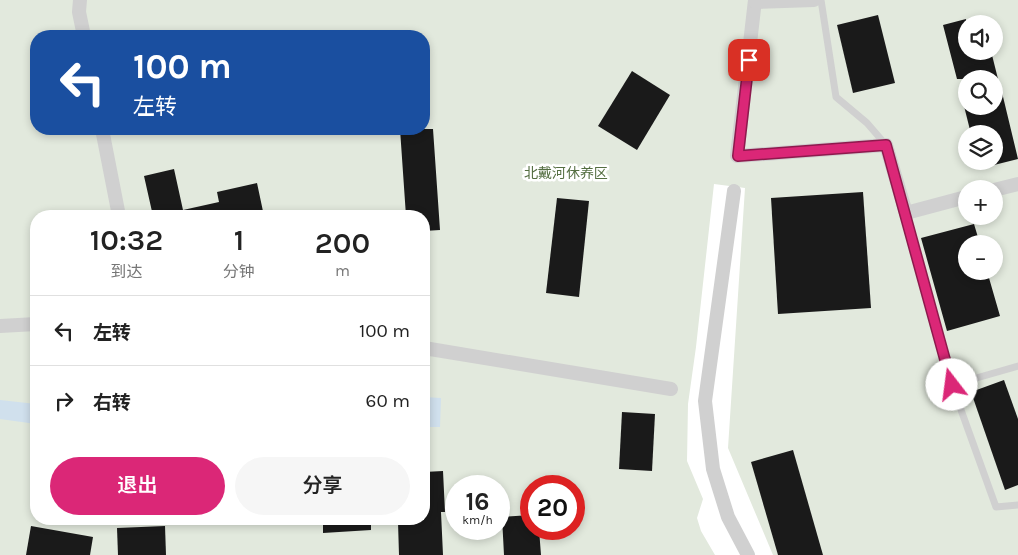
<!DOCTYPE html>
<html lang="zh">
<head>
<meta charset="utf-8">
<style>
  :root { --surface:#fff; --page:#f6f6f6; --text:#222; --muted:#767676; --line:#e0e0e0; --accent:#db2777 }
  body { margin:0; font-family:Karla,"Noto Sans SC",sans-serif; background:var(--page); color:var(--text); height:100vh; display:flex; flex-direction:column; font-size:19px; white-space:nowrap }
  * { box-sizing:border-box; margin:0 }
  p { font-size:16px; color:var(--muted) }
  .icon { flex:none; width:28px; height:28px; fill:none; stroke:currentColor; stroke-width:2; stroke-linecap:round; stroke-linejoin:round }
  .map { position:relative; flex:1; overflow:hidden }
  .side { position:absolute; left:30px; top:210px; width:400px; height:315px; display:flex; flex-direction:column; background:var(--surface); border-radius:20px; box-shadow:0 2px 8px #0003 }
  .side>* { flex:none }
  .top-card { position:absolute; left:30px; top:30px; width:400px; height:105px; border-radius:20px; box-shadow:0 2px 8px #0003; background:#1a4fa0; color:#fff; overflow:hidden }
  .controls { position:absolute; left:958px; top:15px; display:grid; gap:10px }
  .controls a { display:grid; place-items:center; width:45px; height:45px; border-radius:50%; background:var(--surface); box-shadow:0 2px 8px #0003; font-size:25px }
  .speed { position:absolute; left:445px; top:475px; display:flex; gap:10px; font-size:25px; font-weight:700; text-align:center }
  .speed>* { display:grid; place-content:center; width:65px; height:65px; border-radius:50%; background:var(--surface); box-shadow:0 2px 8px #0003; line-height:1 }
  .speed small { font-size:12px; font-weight:400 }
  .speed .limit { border:8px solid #d22; background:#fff; color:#111 }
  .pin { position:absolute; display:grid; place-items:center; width:42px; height:42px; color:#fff; margin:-21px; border-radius:10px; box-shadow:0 2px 8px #0006 }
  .me { position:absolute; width:55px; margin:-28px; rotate:345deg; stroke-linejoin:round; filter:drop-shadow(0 0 4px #0008) }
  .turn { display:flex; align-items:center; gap:18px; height:105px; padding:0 20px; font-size:22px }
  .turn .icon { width:65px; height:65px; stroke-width:2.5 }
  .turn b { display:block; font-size:35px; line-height:42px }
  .eta { display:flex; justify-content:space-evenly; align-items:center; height:85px; text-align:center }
  .eta b { font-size:30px; font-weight:600; line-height:35px }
  .action { display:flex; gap:10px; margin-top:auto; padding:10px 20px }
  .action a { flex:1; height:58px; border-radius:30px; background:var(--accent); color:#fff; font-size:20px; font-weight:600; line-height:58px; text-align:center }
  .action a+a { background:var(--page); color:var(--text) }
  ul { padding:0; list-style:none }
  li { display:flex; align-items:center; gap:15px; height:70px; padding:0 20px; border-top:1px solid var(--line) }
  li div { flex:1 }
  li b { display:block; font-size:19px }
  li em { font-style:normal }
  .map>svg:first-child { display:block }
  .green { fill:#e2e9dd; fill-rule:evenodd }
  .water { fill:#d0e0ed }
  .building { fill:#1a1a1a }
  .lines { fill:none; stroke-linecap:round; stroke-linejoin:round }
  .service { stroke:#d0d0d0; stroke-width:7 }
  .minor { stroke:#d0d0d0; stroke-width:14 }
  .route-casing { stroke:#8e194d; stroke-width:12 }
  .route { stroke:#db2777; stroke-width:9 }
  .labels { text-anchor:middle; stroke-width:5; stroke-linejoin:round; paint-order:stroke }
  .park-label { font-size:14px; fill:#546e41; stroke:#fff }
</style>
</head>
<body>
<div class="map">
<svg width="1018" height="555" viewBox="0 0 1018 555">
  <rect width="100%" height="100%" fill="#fff"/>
  <path class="green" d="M0,0h1018v555h-245l-45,-107 17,-260 -31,-4 -18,163 -8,57 -1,57 16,38 -6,19 4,13 14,24h-715zM966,24h28v27h-28zM36,36h388v93h-388zM966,79h28v27h-28zM966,134h28v27h-28zM966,189h28v27h-28zM36,216h388v303h-388zM966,244h28v27h-28zM456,486h43v43h-43zM531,486h43v43h-43z"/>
  <g class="water">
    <polygon points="424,397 441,398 440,427 424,427"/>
    <polygon points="0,400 36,404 36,424 0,419"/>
  </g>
  <g class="building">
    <polygon points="878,15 895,83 853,93 837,25"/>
    <polygon points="966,19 966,51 991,51 998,79 957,79 943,25"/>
    <polygon points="632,71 670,95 637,150 598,126"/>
    <polygon points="999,80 1018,159 994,165 994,134 971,134 964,106 994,106 994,81"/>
    <polygon points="400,129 433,129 440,230 424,231 424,216 406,216"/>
    <polygon points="174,169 183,210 219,202 217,192 257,183 264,216 153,216 144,176"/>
    <polygon points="863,192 871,308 778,314 771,198"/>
    <polygon points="557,198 589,201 579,297 546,293"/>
    <polygon points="974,224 980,244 966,244 966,271 987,271 1000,316 947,331 921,238"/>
    <polygon points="1004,380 1018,419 1018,485 1005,490 971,392"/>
    <polygon points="622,412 655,414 652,471 619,469"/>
    <polygon points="793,450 823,555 778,555 751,462"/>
    <polygon points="443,471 445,512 441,512 443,555 399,555 398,522 424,520 424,472"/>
    <polygon points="531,515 531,529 539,529 541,555 504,555 502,517"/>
    <polygon points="323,519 371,519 371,530 323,533"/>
    <polygon points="31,526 93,537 90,555 26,555"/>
    <polygon points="165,526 166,555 118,555 117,528"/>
  </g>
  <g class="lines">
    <g class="service">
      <polyline points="821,0 836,97 867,123 886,145"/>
      <polyline points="906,213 952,385 996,507 1018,505"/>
      <polyline points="952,385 1018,366"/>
    </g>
    <g class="minor">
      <polyline points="80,0 79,12 84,36"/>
      <polyline points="755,0 737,156 886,145 906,213 966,197"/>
      <polyline points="755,2 814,0"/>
      <polyline points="102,129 119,216"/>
      <polyline points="994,190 1018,184"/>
      <polyline points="734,191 705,401 713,469 728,517 748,555"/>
      <polyline points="0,326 36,324"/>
      <polyline points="424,348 671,389"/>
    </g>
  </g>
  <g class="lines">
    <defs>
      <polyline id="route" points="749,60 738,156 886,145 952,385"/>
    </defs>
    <use href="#route" class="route-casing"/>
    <use href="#route" class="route"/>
  </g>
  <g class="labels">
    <g class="park-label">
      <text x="566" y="178">北戴河休养区</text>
    </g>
  </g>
</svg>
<div class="controls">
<a><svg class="icon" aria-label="sound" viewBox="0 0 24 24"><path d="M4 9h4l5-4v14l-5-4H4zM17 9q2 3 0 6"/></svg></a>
<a><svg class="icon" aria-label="search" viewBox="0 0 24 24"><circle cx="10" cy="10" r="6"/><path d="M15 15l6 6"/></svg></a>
<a><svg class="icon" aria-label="layers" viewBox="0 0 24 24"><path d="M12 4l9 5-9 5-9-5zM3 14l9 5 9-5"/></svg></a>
<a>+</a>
<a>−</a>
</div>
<div class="speed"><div>16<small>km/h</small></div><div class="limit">20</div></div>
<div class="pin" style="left:749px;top:60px;background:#d93025"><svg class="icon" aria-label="arrive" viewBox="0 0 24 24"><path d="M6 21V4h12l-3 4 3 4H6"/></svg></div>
<svg class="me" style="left:952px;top:385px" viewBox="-20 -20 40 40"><circle r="19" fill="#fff"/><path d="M0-13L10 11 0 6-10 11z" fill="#db2777"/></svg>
<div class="top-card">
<div class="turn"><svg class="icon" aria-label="left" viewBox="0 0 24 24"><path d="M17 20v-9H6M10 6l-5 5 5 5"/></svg><div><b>100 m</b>左转</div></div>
</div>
<section class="side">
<div class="eta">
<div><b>10:32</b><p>到达</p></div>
<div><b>1</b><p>分钟</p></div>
<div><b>200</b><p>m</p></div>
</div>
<ul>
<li><svg class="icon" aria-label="left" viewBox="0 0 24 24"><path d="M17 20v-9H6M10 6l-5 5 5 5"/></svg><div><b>左转</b></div><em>100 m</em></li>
<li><svg class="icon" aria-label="right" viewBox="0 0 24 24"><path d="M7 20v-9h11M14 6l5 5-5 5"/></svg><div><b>右转</b></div><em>60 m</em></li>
</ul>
<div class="action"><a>退出</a><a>分享</a></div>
</section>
</div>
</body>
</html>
